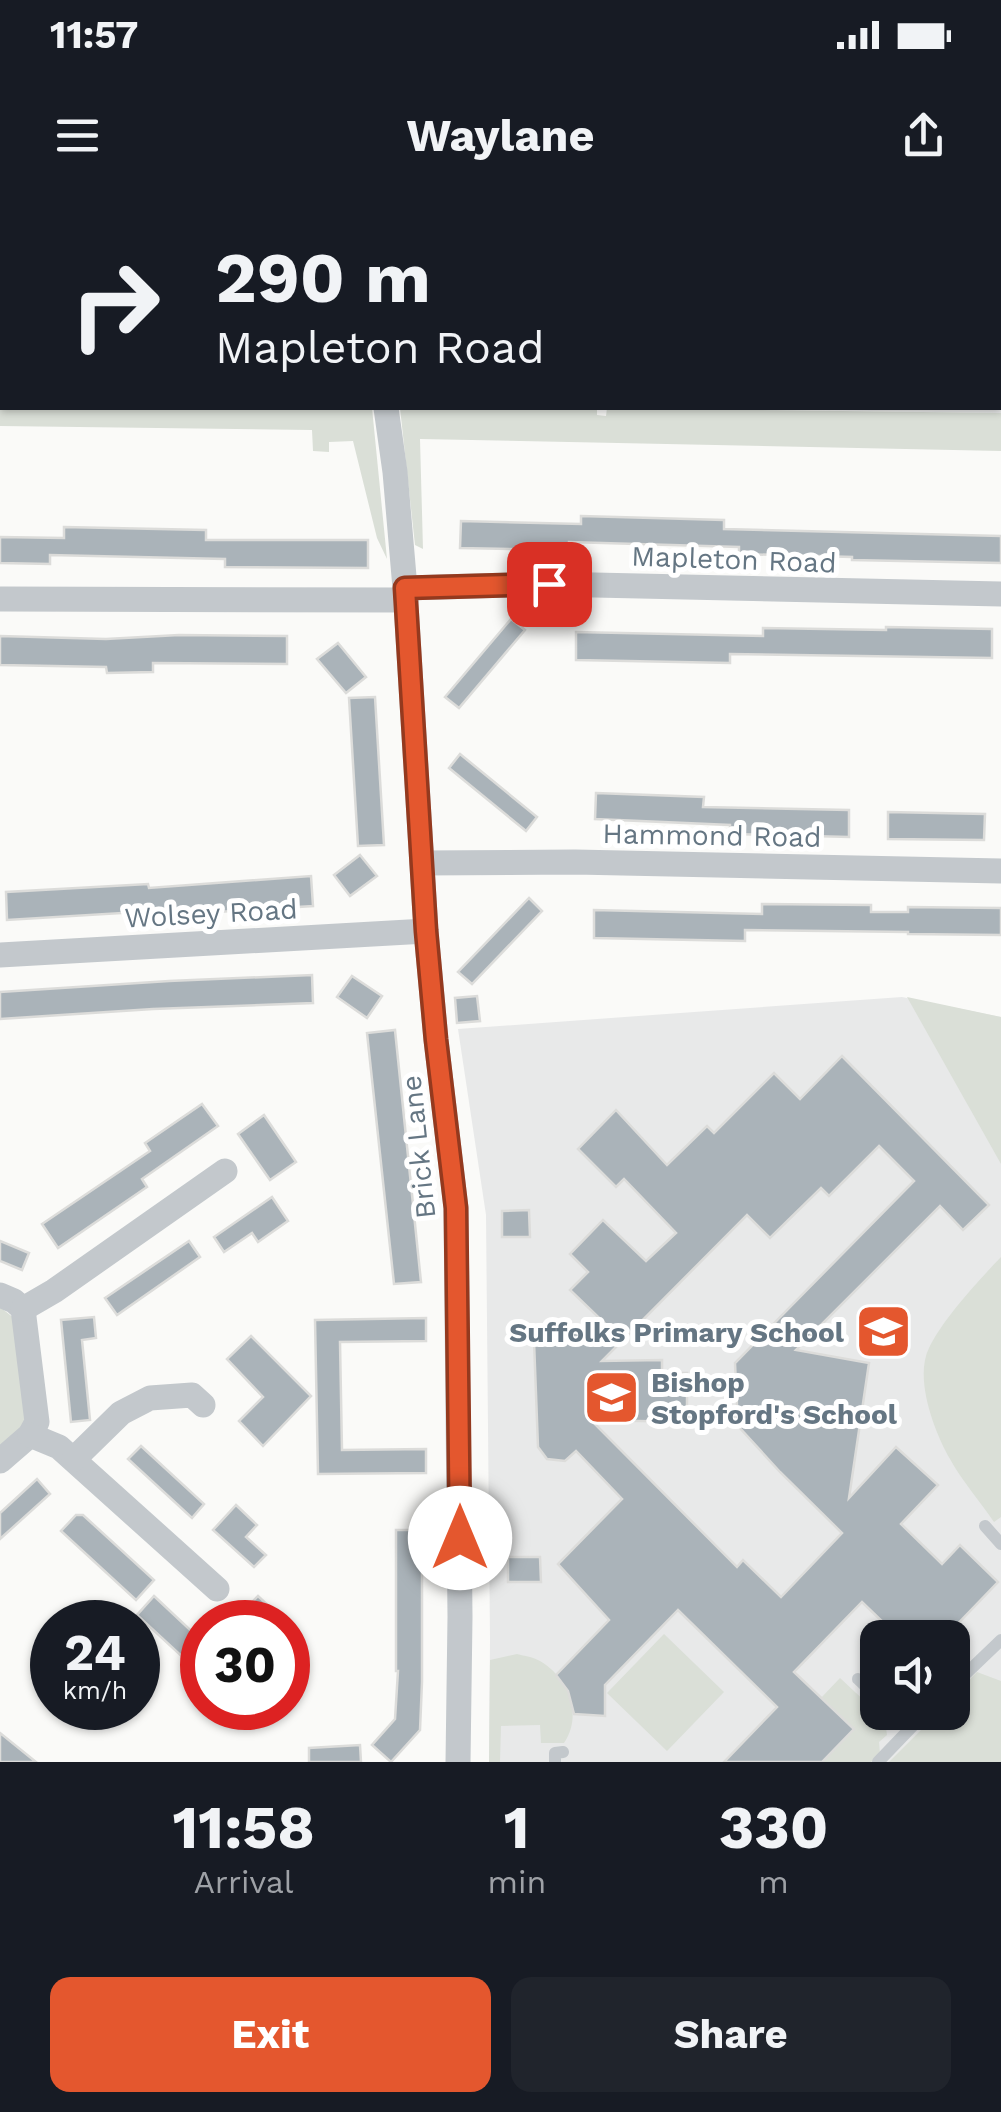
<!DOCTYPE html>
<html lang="en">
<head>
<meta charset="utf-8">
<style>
  :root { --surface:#171b24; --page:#20242c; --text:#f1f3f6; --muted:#9ea1a6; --accent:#e4572e }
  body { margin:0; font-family:"Work Sans",sans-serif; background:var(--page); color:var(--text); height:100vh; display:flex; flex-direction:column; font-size:38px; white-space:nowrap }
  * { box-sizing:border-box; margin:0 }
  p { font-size:32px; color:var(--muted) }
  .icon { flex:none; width:55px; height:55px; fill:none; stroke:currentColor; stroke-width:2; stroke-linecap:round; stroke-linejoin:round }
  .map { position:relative; height:1562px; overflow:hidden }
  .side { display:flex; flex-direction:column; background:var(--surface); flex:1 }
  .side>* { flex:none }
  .hud { position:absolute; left:0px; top:0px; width:1002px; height:210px; box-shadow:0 2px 8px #0004; background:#171b24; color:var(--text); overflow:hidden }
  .controls { position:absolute; left:860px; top:1420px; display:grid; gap:20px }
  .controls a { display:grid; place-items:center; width:110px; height:110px; border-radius:20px; background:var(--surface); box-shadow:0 2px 8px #0004; font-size:50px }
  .speed { position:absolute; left:30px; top:1400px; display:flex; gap:20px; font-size:50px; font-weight:700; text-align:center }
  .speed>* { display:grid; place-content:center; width:130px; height:130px; border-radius:50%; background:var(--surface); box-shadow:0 2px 8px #0004; line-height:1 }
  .speed small { font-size:25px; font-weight:400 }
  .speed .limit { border:15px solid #d22; background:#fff; color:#111 }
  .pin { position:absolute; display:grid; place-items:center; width:85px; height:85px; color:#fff; margin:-42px; border-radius:20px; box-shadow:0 5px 15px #0006 }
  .me { position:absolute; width:110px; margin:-55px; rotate:0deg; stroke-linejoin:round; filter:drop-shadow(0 0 8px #0008) }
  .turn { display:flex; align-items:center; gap:35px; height:210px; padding:0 50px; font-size:45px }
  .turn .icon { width:130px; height:130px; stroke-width:2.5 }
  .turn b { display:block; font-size:70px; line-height:85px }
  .eta { display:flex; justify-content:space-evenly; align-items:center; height:170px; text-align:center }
  .eta b { font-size:60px; font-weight:700; line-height:70px }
  .action { display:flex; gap:20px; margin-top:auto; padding:20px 50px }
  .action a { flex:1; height:115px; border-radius:20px; background:var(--accent); color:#fff; font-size:40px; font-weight:700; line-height:115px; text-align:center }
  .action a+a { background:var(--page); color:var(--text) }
  .status { display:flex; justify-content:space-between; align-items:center; height:70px; padding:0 50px; background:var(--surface); direction:ltr }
  .status svg { height:28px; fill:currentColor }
  header { display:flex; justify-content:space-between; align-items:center; height:130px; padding:0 50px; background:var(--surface); font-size:45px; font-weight:700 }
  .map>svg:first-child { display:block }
  .built { fill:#e8e9e9; fill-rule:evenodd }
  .green { fill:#dadfd7 }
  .building { fill:#aab3b9; stroke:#dcdcda; stroke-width:2.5; fill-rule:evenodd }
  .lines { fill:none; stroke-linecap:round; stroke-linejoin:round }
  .service { stroke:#c3c8cc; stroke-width:12 }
  .minor { stroke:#c3c8cc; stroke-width:25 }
  .rail-casing { stroke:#a2aab0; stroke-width:10 }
  .rail { stroke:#fff; stroke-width:6; stroke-dasharray:19; stroke-linecap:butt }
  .route-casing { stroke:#94391e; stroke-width:25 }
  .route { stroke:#e4572e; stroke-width:18 }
  .labels { text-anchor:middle; stroke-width:10; stroke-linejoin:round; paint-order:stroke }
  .street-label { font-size:28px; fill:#657683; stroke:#fff }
  .poi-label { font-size:28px; font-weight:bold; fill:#657683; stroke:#fff; text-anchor:end }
</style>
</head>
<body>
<div class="status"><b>11:57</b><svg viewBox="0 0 49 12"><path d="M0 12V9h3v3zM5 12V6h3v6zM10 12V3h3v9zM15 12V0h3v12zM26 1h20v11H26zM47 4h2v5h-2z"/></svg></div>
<header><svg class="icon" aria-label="menu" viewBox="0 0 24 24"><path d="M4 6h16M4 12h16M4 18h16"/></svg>Waylane<svg class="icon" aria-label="share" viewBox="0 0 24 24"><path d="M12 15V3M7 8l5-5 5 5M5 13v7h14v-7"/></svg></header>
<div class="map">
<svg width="1001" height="1562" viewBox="0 0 1001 1562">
  <rect width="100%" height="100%" fill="#fafaf8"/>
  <g class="built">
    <polygon points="1000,179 1001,213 687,208 1000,208"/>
    <path d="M902,797l99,20v745h-512l1,-123 -4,-424 -28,-186zM878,1438h74v74h-74z"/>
  </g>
  <g class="green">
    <polygon points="0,195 2,195 2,208 372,208 387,359 377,338 353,241 329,242 329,252 313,251 312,230 0,226"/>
    <polygon points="400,208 597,208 597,215 606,216 607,208 1001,213 1001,251 420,239 423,349 415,345"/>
    <polygon points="907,797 1001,817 1001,964"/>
    <path d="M1001,1057v260l-7,5c-14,-21 -32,-41 -44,-63 -16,-28 -36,-81 -21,-111 14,-29 50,-68 72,-91z"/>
    <polygon points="0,1107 14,1118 27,1223 0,1249"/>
    <polygon points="664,1434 724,1492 667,1551 607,1493"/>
    <path d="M517,1454c8,2 16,3 23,7 29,17 43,54 24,82h-23l-1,-18 -39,1 -1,36h-11l1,-102z"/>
    <polygon points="977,1472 1001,1481 1001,1562 889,1562 938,1513 952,1512 953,1497"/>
    <polygon points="840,1478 885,1520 887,1535 879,1542 880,1554 871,1562 822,1562 853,1529 821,1498"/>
  </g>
  <g class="building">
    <polygon points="581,316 724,320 724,329 1001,336 1001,363 852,360 852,357 739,354 739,347 569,342 569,350 460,348 461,321 581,324"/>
    <polygon points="64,327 206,330 206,340 368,340 368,368 225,367 225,359 50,355 50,364 0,363 0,337 64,338"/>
    <polygon points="511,419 525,430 459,508 445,497"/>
    <polygon points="886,427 992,429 992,458 730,454 730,463 576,460 576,432 763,436 763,428 886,430"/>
    <polygon points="179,435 287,436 287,464 153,463 153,472 107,473 106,467 0,465 0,436 106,439"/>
    <polygon points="338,443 366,477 346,493 317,459"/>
    <polygon points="375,497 384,645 358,646 349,498"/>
    <polygon points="460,554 537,617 526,631 449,568"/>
    <polygon points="596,593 704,597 703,607 849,610 849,637 730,634 730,625 595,619"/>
    <polygon points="888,612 985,614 984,640 888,639"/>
    <polygon points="360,655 377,676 350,696 334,675"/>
    <polygon points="311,676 313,706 171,715 171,710 7,720 6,692 148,684 149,688"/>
    <polygon points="529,698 542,711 472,784 458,772"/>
    <polygon points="762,704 871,705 871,712 908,712 908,707 1001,708 1001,735 908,734 908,732 745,730 745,741 594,738 594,710 762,714"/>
    <polygon points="312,775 313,803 153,809 0,819 0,792 169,781"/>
    <polygon points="352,776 382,796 367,818 337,797"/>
    <polygon points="477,796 480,821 457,823 455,798"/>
    <polygon points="395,830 421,1082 394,1084 367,833"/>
    <path d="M842,856l147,149 -26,25 -23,-24 -144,144 73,13 -20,135 47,-51 42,38 -37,39 41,40 18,-19 38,37 -54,56h-67l11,-11 -26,-25 -68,70 60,57 -32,33h-98l53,-55 -99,-97 -73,75v31l-31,-2 -6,-23 -12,-16 53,-55 -51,-56 64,-65 -46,-48 -11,10 -18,-2 -9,-12 -4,-106 13,-10 71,5 -48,-46 18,-18 -18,-18 33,-34 43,41 30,-28 -52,-54 -8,8 -38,-38 38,-39 51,55 40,-39 7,7 60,-60 26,26zM879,946l35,35 -179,182 3,63 42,46 62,61 -61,64 -38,-37 -6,7 -146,-147 96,2v-49h-25v-13l-60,1 145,-146 23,23 51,-50 8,8z"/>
    <polygon points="202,904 218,926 142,979 147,987 58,1048 42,1024 150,951 145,943"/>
    <polygon points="264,915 296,962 270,980 238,934"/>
    <polygon points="272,997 288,1021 258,1042 252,1033 224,1052 214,1037"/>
    <polygon points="529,1010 530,1037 502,1037 502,1011"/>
    <polygon points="0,1041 29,1053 22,1070 0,1061"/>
    <polygon points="189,1041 200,1057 117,1115 105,1098"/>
    <polygon points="94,1117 96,1138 82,1140 90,1220 71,1222 61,1120"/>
    <polygon points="426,1118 426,1141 340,1142 342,1250 426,1249 426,1273 318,1274 315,1120"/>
    <polygon points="251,1136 311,1196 263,1246 239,1221 263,1197 227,1159"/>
    <polygon points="141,1246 204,1304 192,1318 128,1259"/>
    <polygon points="37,1279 50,1294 0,1339 0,1313"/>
    <polygon points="236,1305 257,1325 246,1337 266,1355 254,1367 213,1330"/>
    <polygon points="76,1315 83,1315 154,1380 136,1400 61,1331"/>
    <polygon points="396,1330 422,1330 422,1482 420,1530 391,1562 372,1545 395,1519 398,1471 396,1471"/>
    <polygon points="508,1357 540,1357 541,1382 508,1382"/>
    <polygon points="154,1396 202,1441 202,1475 137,1415"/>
    <polygon points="258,1396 274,1411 264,1422 233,1422"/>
    <polygon points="0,1533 36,1562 0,1562"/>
    <polygon points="360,1545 361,1562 309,1562 309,1548"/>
  </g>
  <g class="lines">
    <g class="service">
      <polyline points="985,1326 1001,1344"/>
      <polyline points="858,1479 878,1498"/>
      <polyline points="952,1487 1001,1440"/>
      <polyline points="892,1512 909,1529"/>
      <polyline points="555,1562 555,1553 563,1552"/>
      <polyline points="878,1562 926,1512"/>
    </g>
    <g class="minor">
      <polyline points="349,0 350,2"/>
      <polyline points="568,0 568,2"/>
      <polyline points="386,208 395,272 405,388 426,731 436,840 456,1008 460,1417 458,1562"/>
      <polyline points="405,388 549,384 1001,394"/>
      <polyline points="0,399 406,400"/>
      <polyline points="422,663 575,662 1001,671"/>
      <polyline points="0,755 426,731"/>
      <polyline points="0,1095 14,1101 23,1109 37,1222 30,1235 0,1261"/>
      <polyline points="23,1109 54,1091 225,971"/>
      <polyline points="30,1235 59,1247 217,1389"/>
      <polyline points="74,1259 121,1213 150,1198 192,1195 203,1205"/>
    </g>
    <defs>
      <g id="rail">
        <polyline points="0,173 2,172"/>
        <polyline points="1000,201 1001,201"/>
      </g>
    </defs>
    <use href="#rail" class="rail-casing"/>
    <use href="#rail" class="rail"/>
  </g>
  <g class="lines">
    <defs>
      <polyline id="route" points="460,1338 456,1008 436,840 426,731 405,388 549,384"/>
    </defs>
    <use href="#route" class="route-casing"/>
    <use href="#route" class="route"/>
  </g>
  <defs>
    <symbol id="school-square" viewBox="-11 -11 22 22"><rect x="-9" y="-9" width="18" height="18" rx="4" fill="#e4572e" stroke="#fff"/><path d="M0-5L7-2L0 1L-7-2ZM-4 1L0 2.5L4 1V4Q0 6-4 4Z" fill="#fff"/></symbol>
  </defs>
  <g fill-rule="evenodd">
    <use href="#school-square" x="852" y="1100" width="63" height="63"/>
    <use href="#school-square" x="580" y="1166" width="63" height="63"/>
  </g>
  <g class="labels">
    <g class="street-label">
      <text transform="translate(734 359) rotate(2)" y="10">Mapleton Road</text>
      <text transform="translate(712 635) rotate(1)" y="10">Hammond Road</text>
      <text transform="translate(211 713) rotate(-3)" y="10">Wolsey Road</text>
      <text transform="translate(418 947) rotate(-96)" y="10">Brick Lane</text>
    </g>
    <g class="poi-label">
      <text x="844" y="1142">Suffolks Primary School</text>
      <text x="651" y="1192" text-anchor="start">Bishop<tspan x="651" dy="32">Stopford's School</tspan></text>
    </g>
  </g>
</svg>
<div class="controls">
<a><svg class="icon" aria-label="sound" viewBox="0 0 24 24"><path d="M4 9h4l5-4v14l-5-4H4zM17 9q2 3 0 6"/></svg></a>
</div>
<div class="speed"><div>24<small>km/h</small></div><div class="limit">30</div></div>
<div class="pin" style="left:549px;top:384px;background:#d93025"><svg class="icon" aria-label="arrive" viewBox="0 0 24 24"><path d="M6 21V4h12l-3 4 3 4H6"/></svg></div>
<svg class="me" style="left:460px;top:1338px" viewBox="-20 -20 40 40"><circle r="19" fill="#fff"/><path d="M0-13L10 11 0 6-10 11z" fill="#e4572e"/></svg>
<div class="hud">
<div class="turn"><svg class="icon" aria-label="right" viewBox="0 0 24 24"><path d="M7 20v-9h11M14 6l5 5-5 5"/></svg><div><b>290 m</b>Mapleton Road</div></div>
</div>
</div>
<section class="side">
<div class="eta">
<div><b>11:58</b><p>Arrival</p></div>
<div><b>1</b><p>min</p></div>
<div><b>330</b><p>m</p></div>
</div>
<div class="action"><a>Exit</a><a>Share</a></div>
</section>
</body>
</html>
